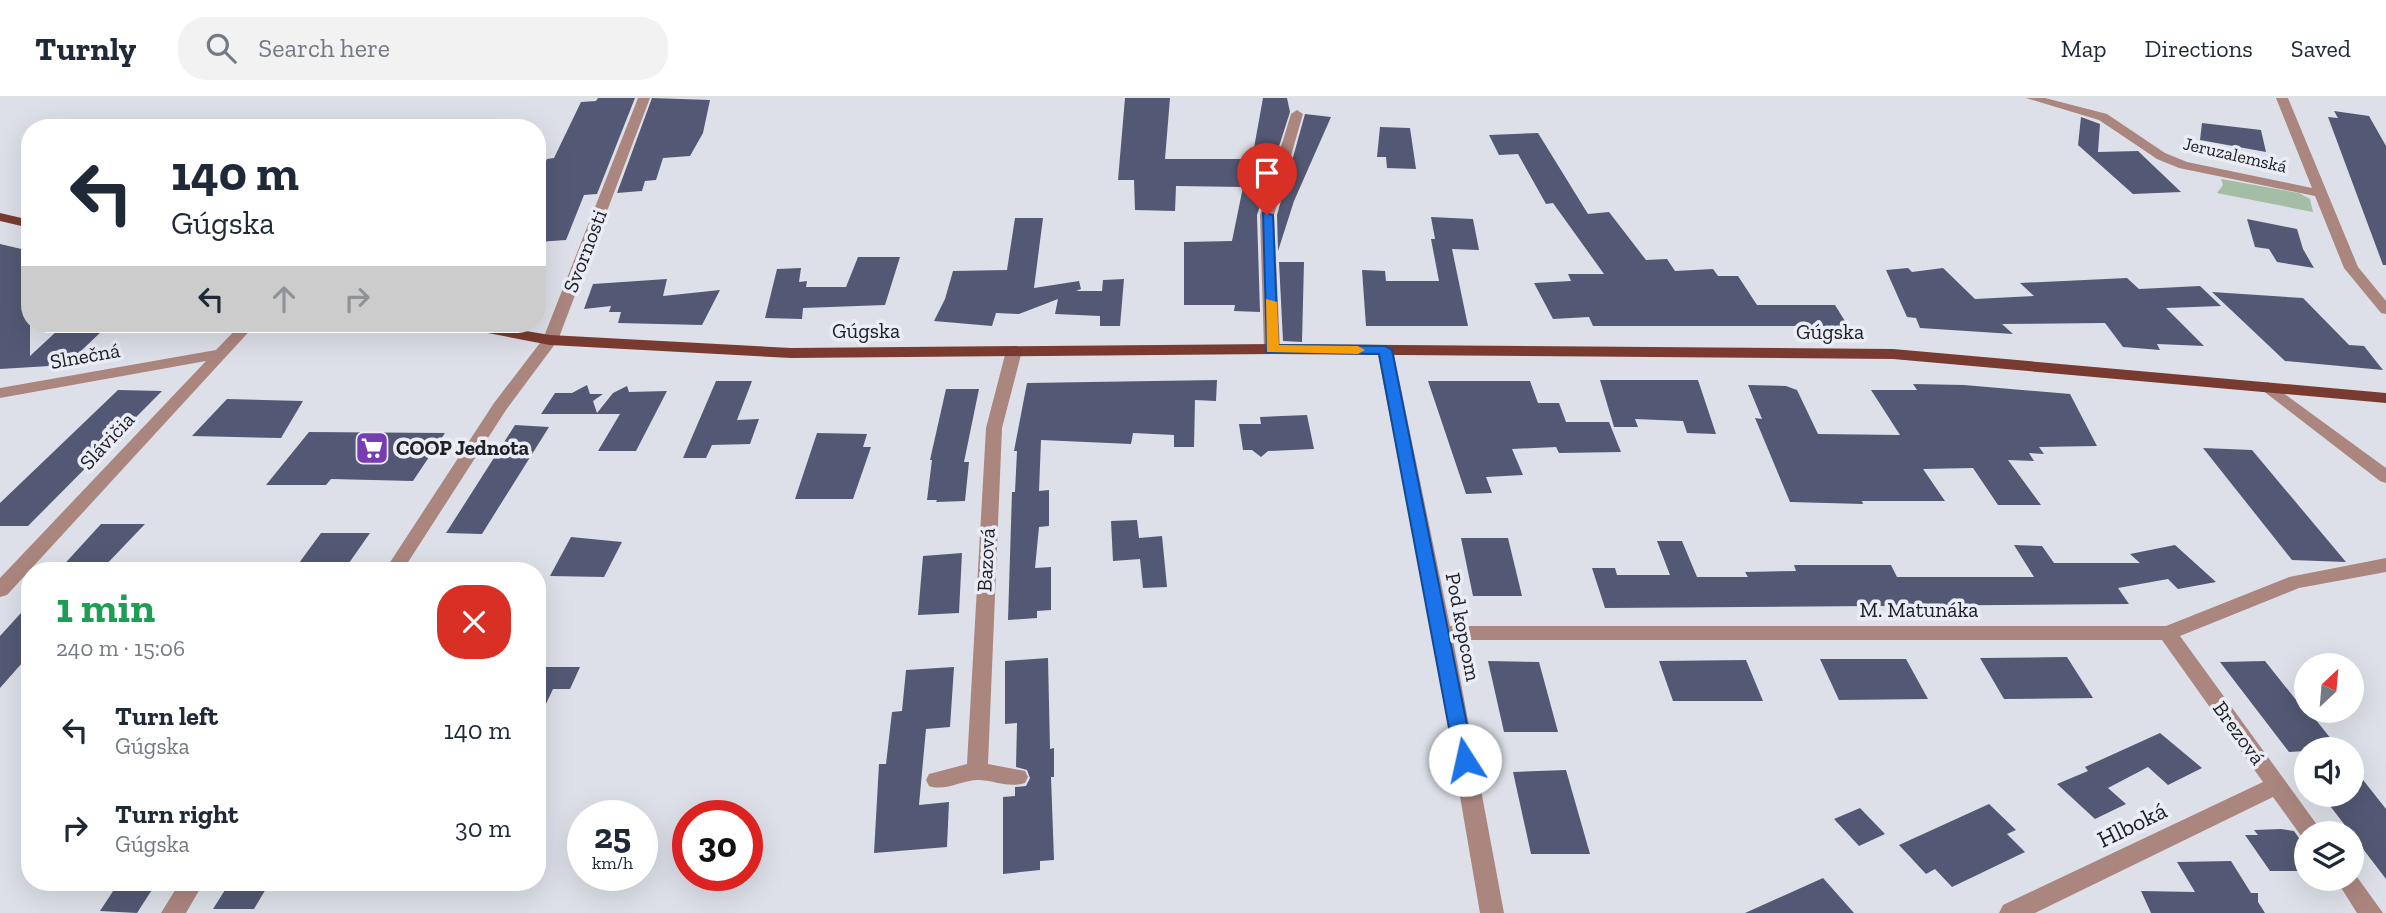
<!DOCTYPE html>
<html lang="en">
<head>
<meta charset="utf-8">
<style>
  :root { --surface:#fff; --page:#f2f2f3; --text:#1f2937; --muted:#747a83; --line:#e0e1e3 }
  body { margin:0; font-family:"Zilla Slab",serif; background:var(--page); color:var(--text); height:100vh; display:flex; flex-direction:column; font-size:26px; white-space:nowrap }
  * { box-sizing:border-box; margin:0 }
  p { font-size:23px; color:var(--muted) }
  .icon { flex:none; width:38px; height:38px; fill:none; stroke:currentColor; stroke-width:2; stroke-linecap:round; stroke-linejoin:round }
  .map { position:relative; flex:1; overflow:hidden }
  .details { position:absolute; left:21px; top:464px; width:525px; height:329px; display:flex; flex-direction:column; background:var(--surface); border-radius:28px; box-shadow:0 7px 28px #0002 }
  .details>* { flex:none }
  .banner { position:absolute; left:21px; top:21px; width:525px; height:214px; border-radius:28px; box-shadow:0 7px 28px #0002; background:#fff; color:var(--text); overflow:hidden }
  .needle { width:46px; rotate:26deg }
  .fabs { position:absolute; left:2294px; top:555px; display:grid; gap:14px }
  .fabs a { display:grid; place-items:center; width:70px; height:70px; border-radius:50%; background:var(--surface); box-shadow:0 7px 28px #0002; font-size:35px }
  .speed { position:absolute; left:567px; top:702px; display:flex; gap:14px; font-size:35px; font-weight:700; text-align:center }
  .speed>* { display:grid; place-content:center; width:91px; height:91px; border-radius:50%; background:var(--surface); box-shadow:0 7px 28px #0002; line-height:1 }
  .speed small { font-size:18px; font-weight:400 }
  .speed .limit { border:10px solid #d22; background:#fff; color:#111 }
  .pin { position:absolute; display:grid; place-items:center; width:60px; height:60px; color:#fff; margin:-72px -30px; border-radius:50% 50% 50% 0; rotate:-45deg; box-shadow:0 0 7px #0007 }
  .pin .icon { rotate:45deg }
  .me { position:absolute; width:77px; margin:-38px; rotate:350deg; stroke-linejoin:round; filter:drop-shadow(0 0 5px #0008) }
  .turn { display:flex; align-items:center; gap:24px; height:147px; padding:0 35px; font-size:32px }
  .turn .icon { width:91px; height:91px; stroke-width:2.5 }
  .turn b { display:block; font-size:49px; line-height:60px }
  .lanes { display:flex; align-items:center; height:66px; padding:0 35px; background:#0003; justify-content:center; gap:35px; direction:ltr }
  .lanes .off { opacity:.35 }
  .round { display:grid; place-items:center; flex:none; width:74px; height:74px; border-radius:28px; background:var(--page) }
  .overview { display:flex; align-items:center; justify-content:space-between; height:119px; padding:0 35px }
  h1 { font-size:42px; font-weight:800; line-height:52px; color:#1e9e55 }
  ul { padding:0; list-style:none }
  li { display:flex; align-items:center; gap:21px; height:98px; padding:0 35px }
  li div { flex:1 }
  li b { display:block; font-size:26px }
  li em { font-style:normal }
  header { display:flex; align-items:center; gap:42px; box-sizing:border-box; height:98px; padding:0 35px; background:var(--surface); border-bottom:2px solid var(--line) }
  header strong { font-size:33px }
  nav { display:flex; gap:38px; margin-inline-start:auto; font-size:24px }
  .search { width:490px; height:63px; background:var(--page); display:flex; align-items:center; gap:18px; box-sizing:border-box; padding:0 24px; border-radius:28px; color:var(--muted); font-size:26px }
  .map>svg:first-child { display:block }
  .green { fill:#a3bea5 }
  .building { fill:#535974 }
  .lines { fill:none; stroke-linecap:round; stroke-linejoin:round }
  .minor { fill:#ab867f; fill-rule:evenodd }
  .major { fill:#793b30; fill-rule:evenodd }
  .route { fill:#1a73e8; stroke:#114b97; stroke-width:2 }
  .slow { fill:#f59e0b }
  .labels { text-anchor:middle; stroke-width:7; stroke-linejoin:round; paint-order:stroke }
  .far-street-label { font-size:18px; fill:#202124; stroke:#ebedf6 }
  .street-label { font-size:21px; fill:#202124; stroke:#ebedf6 }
  .poi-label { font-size:21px; font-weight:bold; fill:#202124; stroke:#ebedf6; text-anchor:start }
  .near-street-label { font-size:24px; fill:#202124; stroke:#ebedf6 }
</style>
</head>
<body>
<header>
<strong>Turnly</strong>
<div class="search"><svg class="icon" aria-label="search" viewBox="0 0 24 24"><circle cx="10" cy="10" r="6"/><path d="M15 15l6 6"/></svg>Search here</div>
<nav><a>Map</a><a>Directions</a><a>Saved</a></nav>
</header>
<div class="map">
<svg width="2386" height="815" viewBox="0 0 2386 815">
  <rect width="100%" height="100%" fill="#dee0e9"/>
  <polygon class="green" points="2221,81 2299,95 2310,101 2313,114 2217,95 2223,87"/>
  <g class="building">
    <polygon points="598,0 635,0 597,96 584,97 566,142 537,144 537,81 547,61 554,60 581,4 596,3"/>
    <polygon points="652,0 710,2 703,35 690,58 663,60 656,82 645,83 642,93 617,95"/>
    <polygon points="1125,0 1170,0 1165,61 1252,61 1263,0 1287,0 1290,14 1257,117 1260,214 1234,213 1235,207 1184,207 1184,144 1232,143 1243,89 1176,88 1175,113 1135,112 1134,82 1118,82"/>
    <polygon points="2334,13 2369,18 2386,48 2386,167 2383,167 2328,19 2338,20"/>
    <polygon points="1305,16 1331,19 1294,103 1278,153 1277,117"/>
    <polygon points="2081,19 2100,26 2098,54 2138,53 2181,94 2133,96 2078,47"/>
    <polygon points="2202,25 2261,32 2266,54 2200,42"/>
    <polygon points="1380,29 1410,30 1416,71 1387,70 1386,59 1377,59"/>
    <polygon points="1538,35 1588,116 1609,114 1646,162 1667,161 1675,173 1713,171 1718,178 1738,178 1757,207 1835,207 1848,228 1593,228 1589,219 1553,221 1534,185 1571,183 1568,176 1604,176 1553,105 1546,106 1518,56 1499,57 1489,37"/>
    <polygon points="1431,119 1473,121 1479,152 1452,151 1468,228 1366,228 1362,172 1385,173 1386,183 1439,183 1431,141 1435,141"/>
    <polygon points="1015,120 1043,120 1034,190 1079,183 1081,191 1076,193 1102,193 1103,182 1124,181 1120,228 1100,228 1100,218 1055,216 1058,201 1019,216 996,215 992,228 934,223 945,201 953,173 1007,172"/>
    <polygon points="2247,121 2297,131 2303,151 2314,170 2277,164 2269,151 2255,149"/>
    <polygon points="0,146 30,153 30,258 58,232 102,233 66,267 0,271"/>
    <polygon points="858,159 900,159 885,207 803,210 802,221 765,220 777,171 801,170 799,184 807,183 806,189 846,189"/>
    <polygon points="1279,164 1304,164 1302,244 1283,243"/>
    <polygon points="1908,170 1912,174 1943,170 1975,201 2034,198 2020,185 2127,180 2139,191 2200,188 2221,208 2166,210 2204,248 2157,246 2160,252 2123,249 2105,225 2002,226 2013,236 1920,230 1916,220 1907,219 1886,172"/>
    <polygon points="667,181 663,198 720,192 702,227 618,225 621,214 609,214 611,208 584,211 593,186"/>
    <polygon points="2212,194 2303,200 2349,247 2364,248 2383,272 2285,263"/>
    <polygon points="1217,282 1216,303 1195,302 1194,349 1174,349 1174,337 1133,335 1131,346 1041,342 1039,393 1049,392 1049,428 1039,429 1035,470 1051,469 1051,512 1037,513 1037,520 1008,522 1012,394 1015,394 1017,353 1014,353 1027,285"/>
    <polygon points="1600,282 1698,282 1716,336 1687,335 1683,323 1635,321 1638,329 1614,329"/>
    <polygon points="716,283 752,283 737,322 759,321 750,346 712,347 706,360 683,360"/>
    <polygon points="1428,283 1530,283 1538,305 1559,305 1566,324 1609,324 1621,354 1559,355 1556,349 1512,351 1523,377 1486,379 1492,395 1466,396"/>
    <polygon points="1913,286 1964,287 2070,296 2097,348 2039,349 2044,356 2029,355 2034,363 2008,362 2041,407 1998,407 1973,370 1923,371 1945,403 1862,403 1863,406 1790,404 1755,320 1762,321 1748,287 1786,288 1797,292 1818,336 1900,337 1871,292 1917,292"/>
    <polygon points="587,287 590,296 603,296 593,303 597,315 613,295 627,288 629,294 667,293 636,353 598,353 620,316 541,316 555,295 572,295"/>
    <polygon points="946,291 979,291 964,364 969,364 965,403 936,404 937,402 927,402 932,362 930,362"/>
    <polygon points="118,292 162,293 28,428 0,428 0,405"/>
    <polygon points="227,301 303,303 281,340 192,338"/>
    <polygon points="1307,317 1314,351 1268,353 1261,359 1252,352 1243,352 1239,326 1261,326 1260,319"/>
    <polygon points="515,327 549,329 482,436 446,435"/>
    <polygon points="309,334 445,335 413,383 331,381 326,387 266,387"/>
    <polygon points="817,335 867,336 863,349 871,349 853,401 795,401"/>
    <polygon points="2203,350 2252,352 2346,464 2292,462"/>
    <polygon points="1137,422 1139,440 1162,438 1167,489 1143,490 1140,461 1113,463 1111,423"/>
    <polygon points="101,426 145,426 101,472 59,472"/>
    <polygon points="321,435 370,435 349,465 299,465"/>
    <polygon points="571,439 622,444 604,479 550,478"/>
    <polygon points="1461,440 1508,440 1522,498 1473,498"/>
    <polygon points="1657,443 1682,443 1697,479 1748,479 1745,474 1796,473 1794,467 1891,467 1897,479 2034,479 2014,447 2042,448 2054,465 2140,465 2130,456 2175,447 2216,484 2178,491 2168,481 2118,490 2129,506 1605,510 1592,470 1615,470 1617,477 1670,477"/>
    <polygon points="962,455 959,515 918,517 923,458"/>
    <polygon points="30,505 30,556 0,590 0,538"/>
    <polygon points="2067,559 2093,600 2004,601 1980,560"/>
    <polygon points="1048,560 1050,651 1054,650 1054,679 1051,679 1054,762 1040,763 1040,772 1003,776 1003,699 1015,698 1015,689 1026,688 1030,680 1027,672 1016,669 1017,625 1005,626 1005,563"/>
    <polygon points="1820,561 1906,561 1928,601 1839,602"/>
    <polygon points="1746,562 1763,603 1673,603 1659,563"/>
    <polygon points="1488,563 1539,564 1558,634 1504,634"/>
    <polygon points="2265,563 2308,617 2312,617 2339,651 2289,654 2220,564"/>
    <polygon points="537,569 580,569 570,591 553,591 537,625"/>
    <polygon points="954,569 950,629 926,631 919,707 949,704 947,749 874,755 879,666 886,666 892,614 902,613 906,572"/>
    <polygon points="2160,635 2202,670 2168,687 2148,669 2108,690 2126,706 2095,721 2057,686 2088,673 2085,669"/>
    <polygon points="2352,668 2386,711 2386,781 2321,696 2352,696"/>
    <polygon points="1566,672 1590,756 1531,756 1513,674"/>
    <polygon points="1989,706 2016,732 2007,736 2025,754 1952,789 1935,771 1926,776 1899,747"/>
    <polygon points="1860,710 1885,736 1859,748 1834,721"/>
    <polygon points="2281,731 2294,733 2306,750 2306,773 2270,773 2245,737 2258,737 2254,732"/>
    <polygon points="2231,763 2251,795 2258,795 2258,804 2265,815 2151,815 2141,793 2195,794 2177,764"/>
    <polygon points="1823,780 1854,815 1745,815"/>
    <polygon points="119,784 157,784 137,815 100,813"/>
    <polygon points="230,784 270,784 254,811 213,811"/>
  </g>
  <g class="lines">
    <g class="minor">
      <polygon points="638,0 650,0 558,242 506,312 403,472 385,472 494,305 543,241"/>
      <polygon points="2026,0 2045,0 2107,16 2165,55 2187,64 2312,90 2276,0 2288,0 2358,169 2386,203 2386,216 2381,215 2344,170 2315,98 2179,70 2157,61 2099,22"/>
      <polygon points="1297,12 1303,16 1274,117 1280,251 1272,256 1264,251 1260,117 1291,16"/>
      <polygon points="241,226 256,226 7,497 0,499 0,480 206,263 0,300 0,290 216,252"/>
      <polygon points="1385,247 1393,252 1450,528 2166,528 2289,479 2386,460 2386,474 2299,490 2180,538 2323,735 2306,735 2306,743 2304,742 2273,699 2035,815 1999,815 2003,807 2263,684 2162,542 1453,542 1504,815 1480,815 1432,535 1377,252"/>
      <path d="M1014,248l8,5 -20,77 -14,336 37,7 3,6 -3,6c-15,5 -30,-2 -45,-3 -17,-1 -34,12 -51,6l-3,-6 3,-6 38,-10 19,-336 20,-77z"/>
      <polygon points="2268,284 2386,370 2386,385 2380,383 2262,292 2260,289"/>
      <polygon points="2352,772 2383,815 2357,815 2335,780 2352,780"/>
      <polygon points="180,784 204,784 186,815 161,815"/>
    </g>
    <g class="major">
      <polygon points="0,115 30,122 30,130 0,123"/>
      <polygon points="455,226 485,226 550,237 791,250 1272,246 1893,251 2386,295 2386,305 1893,261 1272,256 791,260 550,247 462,230"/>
    </g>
  </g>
  <polygon class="route" points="1263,115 1273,117 1278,247 1385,248 1392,252 1474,662 1471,668 1458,668 1455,662 1379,256 1267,254"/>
  <polygon class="slow" points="1266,201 1277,204 1279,247 1358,248 1365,252 1358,256 1267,254"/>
  <defs>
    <symbol id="supermarket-square" viewBox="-11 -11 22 22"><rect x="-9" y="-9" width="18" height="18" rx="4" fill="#783cb2" stroke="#ebedf6"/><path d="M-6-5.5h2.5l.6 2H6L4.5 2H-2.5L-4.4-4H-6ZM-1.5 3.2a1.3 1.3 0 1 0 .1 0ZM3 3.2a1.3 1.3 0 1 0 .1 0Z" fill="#fff"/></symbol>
  </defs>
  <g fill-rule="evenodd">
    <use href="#supermarket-square" x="353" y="331" width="38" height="38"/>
  </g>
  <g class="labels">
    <g class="far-street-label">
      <text transform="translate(2235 57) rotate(13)" y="6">Jeruzalemská</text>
    </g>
    <g class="street-label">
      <text transform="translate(585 153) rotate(-69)" y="7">Svornosti</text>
      <text x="866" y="240">Gúgska</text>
      <text x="1830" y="241">Gúgska</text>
      <text transform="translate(85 258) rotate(-10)" y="7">Slnečná</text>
      <text transform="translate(107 343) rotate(-47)" y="7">Slávičia</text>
      <text transform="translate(986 462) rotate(-87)" y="7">Bazová</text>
      <text x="1919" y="519">M. Matunáka</text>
      <text transform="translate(1463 529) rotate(79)" y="7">Pod kopcom</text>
      <text transform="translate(2239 635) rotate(54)" y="7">Brezová</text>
    </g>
    <g class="poi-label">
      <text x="396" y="357">COOP Jednota</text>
    </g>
    <g class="near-street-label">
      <text transform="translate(2132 727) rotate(-26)" y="8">Hlboká</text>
    </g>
  </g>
</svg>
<div class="fabs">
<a><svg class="needle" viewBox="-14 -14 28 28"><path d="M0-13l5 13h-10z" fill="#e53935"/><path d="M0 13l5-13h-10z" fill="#747a83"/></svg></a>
<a><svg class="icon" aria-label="sound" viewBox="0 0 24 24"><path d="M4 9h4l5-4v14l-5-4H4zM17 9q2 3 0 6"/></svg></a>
<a><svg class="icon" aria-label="layers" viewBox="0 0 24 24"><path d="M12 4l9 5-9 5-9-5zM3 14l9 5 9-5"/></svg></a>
</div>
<div class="speed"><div>25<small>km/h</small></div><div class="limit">30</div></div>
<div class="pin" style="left:1267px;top:117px;background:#d93025"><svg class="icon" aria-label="arrive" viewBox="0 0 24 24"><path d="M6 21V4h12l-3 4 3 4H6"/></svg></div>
<svg class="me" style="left:1465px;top:662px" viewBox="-20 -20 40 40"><circle r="19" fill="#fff"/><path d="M0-13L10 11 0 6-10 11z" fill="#1a73e8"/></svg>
<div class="banner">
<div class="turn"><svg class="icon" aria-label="left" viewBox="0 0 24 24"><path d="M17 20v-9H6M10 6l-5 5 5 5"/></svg><div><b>140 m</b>Gúgska</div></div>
<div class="lanes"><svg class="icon" aria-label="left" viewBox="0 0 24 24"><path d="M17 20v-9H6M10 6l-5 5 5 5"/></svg><svg class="icon off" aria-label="ahead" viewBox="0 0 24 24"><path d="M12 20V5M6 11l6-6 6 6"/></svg><svg class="icon off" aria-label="right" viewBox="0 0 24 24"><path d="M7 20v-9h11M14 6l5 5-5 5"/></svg></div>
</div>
<section class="details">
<div class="overview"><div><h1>1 min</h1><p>240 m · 15:06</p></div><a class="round" style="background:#d93025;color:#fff"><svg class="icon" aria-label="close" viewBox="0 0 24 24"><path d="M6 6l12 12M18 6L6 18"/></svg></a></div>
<ul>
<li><svg class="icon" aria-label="left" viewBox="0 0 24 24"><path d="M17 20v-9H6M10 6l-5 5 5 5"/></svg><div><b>Turn left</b><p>Gúgska</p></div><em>140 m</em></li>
<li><svg class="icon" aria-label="right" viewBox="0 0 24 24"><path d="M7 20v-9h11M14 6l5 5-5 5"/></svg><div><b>Turn right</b><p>Gúgska</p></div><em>30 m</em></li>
</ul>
</section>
</div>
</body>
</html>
